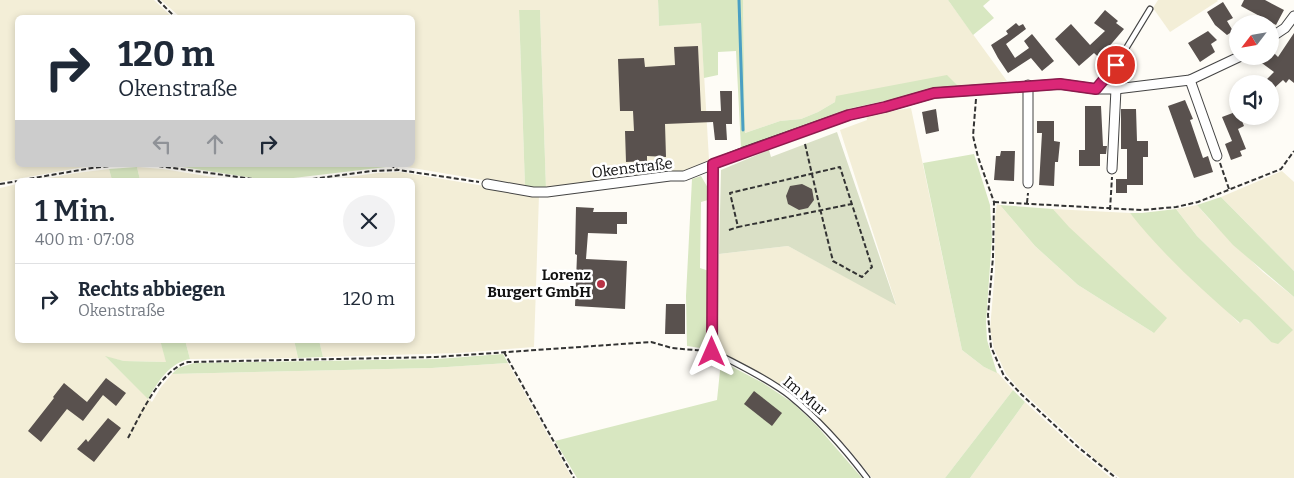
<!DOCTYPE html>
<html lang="de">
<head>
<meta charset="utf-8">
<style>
  :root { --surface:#fff; --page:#f2f2f3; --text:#1f2937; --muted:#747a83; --line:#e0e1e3 }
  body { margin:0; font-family:Bitter,serif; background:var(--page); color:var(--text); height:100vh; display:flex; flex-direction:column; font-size:19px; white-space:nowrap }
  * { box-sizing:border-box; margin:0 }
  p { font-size:16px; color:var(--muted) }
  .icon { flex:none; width:28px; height:28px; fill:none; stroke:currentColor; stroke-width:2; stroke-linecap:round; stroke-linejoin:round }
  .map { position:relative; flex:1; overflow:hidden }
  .details { position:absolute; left:15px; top:178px; width:400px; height:165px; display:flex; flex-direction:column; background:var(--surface); border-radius:8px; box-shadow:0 2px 8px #0003 }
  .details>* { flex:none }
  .top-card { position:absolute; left:15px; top:15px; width:400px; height:152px; border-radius:8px; box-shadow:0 2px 8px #0003; background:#fff; color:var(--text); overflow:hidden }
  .needle { width:32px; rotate:239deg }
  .controls { position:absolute; left:1229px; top:15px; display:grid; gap:10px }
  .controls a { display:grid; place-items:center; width:50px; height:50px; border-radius:50%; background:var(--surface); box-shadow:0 2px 8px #0003; font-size:25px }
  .pin { position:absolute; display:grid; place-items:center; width:42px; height:42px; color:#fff; margin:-21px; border:2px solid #fff; border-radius:50%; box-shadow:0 1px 5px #0007 }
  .me { position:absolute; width:55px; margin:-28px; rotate:0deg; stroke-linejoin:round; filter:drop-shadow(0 0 4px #0008) }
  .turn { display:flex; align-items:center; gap:18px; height:105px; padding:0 20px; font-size:22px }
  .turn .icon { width:65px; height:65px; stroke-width:2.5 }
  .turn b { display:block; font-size:35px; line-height:42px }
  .lanes { display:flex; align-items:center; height:48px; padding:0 20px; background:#0003; justify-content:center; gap:25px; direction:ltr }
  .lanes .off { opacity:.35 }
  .round { display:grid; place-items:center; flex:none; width:52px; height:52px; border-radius:26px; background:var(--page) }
  .head { display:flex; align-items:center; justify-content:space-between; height:85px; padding:0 20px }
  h1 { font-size:30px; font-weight:600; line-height:38px }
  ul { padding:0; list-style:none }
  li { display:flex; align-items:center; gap:15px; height:70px; padding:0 20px; border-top:1px solid var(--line) }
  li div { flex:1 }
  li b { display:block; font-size:19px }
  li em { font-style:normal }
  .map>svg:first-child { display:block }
  .farmland { fill:#f3eed7 }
  .green { fill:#d8e7c1 }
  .cemetery { fill:#dae0c6 }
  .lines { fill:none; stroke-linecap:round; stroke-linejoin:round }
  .stream { stroke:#4a9fc3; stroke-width:3 }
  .building { fill:#59514e }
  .lane-casing { stroke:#444; stroke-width:7 }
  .street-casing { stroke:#444; stroke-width:11 }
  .path { stroke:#333; stroke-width:2; stroke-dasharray:5 2.5; stroke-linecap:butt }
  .lane { stroke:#fff; stroke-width:4.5 }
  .street { stroke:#fff; stroke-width:9 }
  .route-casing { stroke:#8e194d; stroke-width:12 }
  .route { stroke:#db2777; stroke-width:9 }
  .poi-dot { fill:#b73346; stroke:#fff; stroke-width:2 }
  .labels { text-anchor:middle; stroke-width:5; stroke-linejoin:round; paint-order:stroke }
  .street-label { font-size:15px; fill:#111; stroke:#fff }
  .poi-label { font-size:15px; font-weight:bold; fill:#111; stroke:#fff; text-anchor:end }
</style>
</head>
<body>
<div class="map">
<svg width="1294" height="478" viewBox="0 0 1294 478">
  <rect width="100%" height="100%" fill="#fefcf6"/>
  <g class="farmland">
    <polygon points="0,0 154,0 172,17 18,18 18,165 95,165 0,182"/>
    <polygon points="161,0 658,0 659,26 701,22 709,160 688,171 546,189 540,10 519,11 525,187 395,165 412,165 412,18 180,17"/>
    <polygon points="743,0 948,0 1007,81 960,88 835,102 818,112 801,119 780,121 745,133"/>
    <polygon points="1158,0 1217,0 1218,1 1170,32 1153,8"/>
    <polygon points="911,108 962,350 984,367 998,373 1013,390 945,478 872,478 847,447 800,401 771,379 722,353 717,348 719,254 788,246 896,304 840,130 867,120 866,115"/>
    <polygon points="137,167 163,169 231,180 140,180"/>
    <polygon points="109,169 112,180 38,180 76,173"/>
    <polygon points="1282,171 1294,182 1294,271 1221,197"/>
    <polygon points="400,172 539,195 534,347 458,353 323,357 319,340 412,340 412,180 327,180 377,173"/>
    <polygon points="17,184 18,340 160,340 167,362 124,361 106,357 152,402 161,387 172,374 432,368 508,363 572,478 0,478 0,188"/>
    <polygon points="997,204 1000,205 1035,246 1078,285 1154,333 1053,209 1130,213 1239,323 1244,319 1249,320 1271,342 1254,292 1197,236 1176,209 1197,205 1210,220 1263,272 1294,297 1294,478 1120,478 1099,463 1018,388 1006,374 1000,361 994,349 990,329 995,270 995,217"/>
    <polygon points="185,340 294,340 298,358 190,359"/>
    <polygon points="1025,402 1074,447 1111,478 970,478"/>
  </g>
  <g class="green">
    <polygon points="658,0 743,0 745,133 780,121 801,119 818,112 835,102 836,96 947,75 960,88 908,96 852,108 741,148 736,51 718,52 718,75 704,78 701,23 659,26"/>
    <polygon points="948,0 990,0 983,6 994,18 973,35"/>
    <polygon points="519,10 540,10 546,189 525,187"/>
    <polygon points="974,154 990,205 992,238 986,322 987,340 997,373 984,367 962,350 923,163"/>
    <polygon points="170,165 383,165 386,167 285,179 253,178"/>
    <polygon points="137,167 140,180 112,180 109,169"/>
    <polygon points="701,176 708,188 708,200 701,202 700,268 709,271 709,332 707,343 701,348 687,346 686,296 692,179"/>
    <polygon points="1221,197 1294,271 1294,297 1233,245 1197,205"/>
    <polygon points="1000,205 1053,209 1069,227 1167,318 1154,333 1078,285 1035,246"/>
    <path d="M1176,209l21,27 96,94 -15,14 -7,-2 -22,-22 -5,-1 -4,4c-39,-34 -78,-69 -110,-110h12z"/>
    <path d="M160,340h25l5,19c-20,3 -33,24 -42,40l-43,-43 19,5 42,1z"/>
    <polygon points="294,340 319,340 323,357 298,358"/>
    <polygon points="503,354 508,363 432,368 172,374 178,368 194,363 437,359"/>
    <polygon points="721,361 763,383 793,403 817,426 862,478 577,478 555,441 717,400"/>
    <polygon points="1013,390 1025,402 970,478 945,478"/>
  </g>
  <polygon class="cemetery" points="837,132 896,305 788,246 719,254 721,170 769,150 771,157"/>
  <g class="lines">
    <polyline class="stream" points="739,0 743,130"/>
  </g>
  <g class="building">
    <polygon points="1244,0 1265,0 1284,10 1276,25 1241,6"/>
    <polygon points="1223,2 1233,18 1227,21 1233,31 1227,35 1215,25 1207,12"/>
    <polygon points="1105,10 1118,21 1116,23 1124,29 1107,49 1114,56 1106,64 1094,53 1079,66 1055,39 1071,24 1090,45 1105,31 1094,23"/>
    <polygon points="1016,23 1019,26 1023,24 1026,29 1006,44 1015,58 1029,48 1024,41 1032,34 1054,61 1042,71 1031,58 1008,73 998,58 991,45 1008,34 1006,31"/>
    <polygon points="1208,31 1217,40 1211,44 1215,52 1200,62 1188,43"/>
    <polygon points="1294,33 1294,83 1289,79 1286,83 1283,80 1270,92 1270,84 1262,84 1274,72 1259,61 1263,56 1271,56 1274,53 1278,57"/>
    <polygon points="698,46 701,111 721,111 720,91 732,91 732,124 726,124 727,140 715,140 713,122 665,124 666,157 647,156 647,161 626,162 625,131 634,131 633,111 620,111 618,59 644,58 645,67 675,65 674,47"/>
    <polygon points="1185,100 1193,119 1190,120 1203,158 1208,156 1213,172 1194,178 1168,106"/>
    <polygon points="1085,106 1101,106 1103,146 1107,146 1106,154 1100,154 1100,166 1079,166 1079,150 1085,150"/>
    <polygon points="936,109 939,131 926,134 922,112"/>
    <polygon points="1121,109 1136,109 1137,141 1148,141 1148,157 1143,157 1143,185 1127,185 1127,193 1116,193 1116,179 1127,179 1127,149 1121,149"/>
    <polygon points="1238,111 1238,116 1240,116 1244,126 1238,129 1246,149 1240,151 1242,156 1231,160 1225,144 1232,141 1222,117"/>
    <polygon points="1037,121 1054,121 1054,141 1060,142 1058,162 1055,162 1054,186 1039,185 1042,133 1037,133"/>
    <polygon points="1001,151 1015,151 1014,181 994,180 996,156 1000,156"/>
    <polygon points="802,184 812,189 814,200 808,208 799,210 788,204 786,196 790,186"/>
    <polygon points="576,207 594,208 593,212 627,212 627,224 617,224 617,234 588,233 586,259 627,261 625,309 575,306 577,255 575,254"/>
    <polygon points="666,304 685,304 685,334 665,334"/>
    <polygon points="106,378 126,393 116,406 103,395 83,421 67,409 41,442 28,431 54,398 53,397 64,383 87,402"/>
    <polygon points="754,391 782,413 772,426 744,404"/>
    <polygon points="108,418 121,428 94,462 77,449 86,439 88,442"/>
  </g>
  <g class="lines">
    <defs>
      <g id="lane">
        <polyline points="1097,88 1116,65 1150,9"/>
        <path d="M713,165l-1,186c26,14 55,27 78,45 28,23 55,53 77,82"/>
      </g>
      <g id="street">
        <polyline points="1270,38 1285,28 1294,16"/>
        <polyline points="1190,80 1217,156"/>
        <polyline points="1112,169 1116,89"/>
        <polyline points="1028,183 1028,85"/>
        <polyline points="487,184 533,192 547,192 670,176 684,176 744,152 849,115 885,107 934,93 1060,84 1096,89 1116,89 1190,80 1241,56"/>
      </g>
    </defs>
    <use href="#lane" class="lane-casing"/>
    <use href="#street" class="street-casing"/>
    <g class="path">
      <polyline points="158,0 176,18"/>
      <polyline points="976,99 973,136 978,157 994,202 993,257 988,315 991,347 1004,376 1022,395 1078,447 1116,478"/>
      <path d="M805,144c9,39 18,78 28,117l29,16 10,-10 -32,-100 -110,26 8,34 114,-23"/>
      <polyline points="1220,163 1229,189"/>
      <polyline points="151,165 260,180"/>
      <polyline points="390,165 397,169"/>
      <polyline points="22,180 92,168 121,165"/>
      <polyline points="305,180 371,171 399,170 479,182"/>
      <polyline points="0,184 18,181"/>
      <polyline points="994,202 1142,210 1176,207 1198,202 1281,169 1294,151"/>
      <polyline points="1027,203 1028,193"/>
      <polyline points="1110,210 1112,177"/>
      <polyline points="729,230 738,227"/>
      <polyline points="504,352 574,478"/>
      <path d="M128,438c13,-24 32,-68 60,-76l248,-5 215,-15 21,6 33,3"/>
    </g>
    <use href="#lane" class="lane"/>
    <use href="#street" class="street"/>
  </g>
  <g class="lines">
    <defs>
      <polyline id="route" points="712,352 713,164 849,115 885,107 934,93 1060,84 1096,89 1116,65"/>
    </defs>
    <use href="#route" class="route-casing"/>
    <use href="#route" class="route"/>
  </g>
  <circle class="poi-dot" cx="601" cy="284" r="5"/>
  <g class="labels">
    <g class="street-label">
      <text transform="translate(632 168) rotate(-7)" y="5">Okenstraße</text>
      <text transform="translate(805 396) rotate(40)" y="5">Im Mur</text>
    </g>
    <g class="poi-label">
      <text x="591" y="280">Lorenz<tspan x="591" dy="17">Burgert GmbH</tspan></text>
    </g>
  </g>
</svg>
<div class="controls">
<a><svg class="needle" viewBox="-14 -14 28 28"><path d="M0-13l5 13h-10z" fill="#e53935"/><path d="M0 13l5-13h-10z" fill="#747a83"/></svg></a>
<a><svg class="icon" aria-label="sound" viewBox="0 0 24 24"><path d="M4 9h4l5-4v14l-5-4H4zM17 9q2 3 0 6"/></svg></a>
</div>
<div class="pin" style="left:1116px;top:65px;background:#d93025"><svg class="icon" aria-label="arrive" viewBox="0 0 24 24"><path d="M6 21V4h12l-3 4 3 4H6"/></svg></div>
<svg class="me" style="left:712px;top:352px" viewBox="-20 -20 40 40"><path d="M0-17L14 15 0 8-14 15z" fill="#db2777" stroke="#fff" stroke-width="4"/></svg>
<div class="top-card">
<div class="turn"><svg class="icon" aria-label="right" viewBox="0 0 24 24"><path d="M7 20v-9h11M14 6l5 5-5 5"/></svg><div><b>120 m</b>Okenstraße</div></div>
<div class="lanes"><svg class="icon off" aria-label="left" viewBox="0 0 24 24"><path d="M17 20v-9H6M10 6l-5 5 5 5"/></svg><svg class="icon off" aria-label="ahead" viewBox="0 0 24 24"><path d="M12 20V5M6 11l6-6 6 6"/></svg><svg class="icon" aria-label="right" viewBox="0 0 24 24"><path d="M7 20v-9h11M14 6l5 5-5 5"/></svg></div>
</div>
<section class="details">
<div class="head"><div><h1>1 Min.</h1><p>400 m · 07:08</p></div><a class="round"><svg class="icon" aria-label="close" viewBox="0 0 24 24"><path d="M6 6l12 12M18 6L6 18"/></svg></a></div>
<ul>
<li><svg class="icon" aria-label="right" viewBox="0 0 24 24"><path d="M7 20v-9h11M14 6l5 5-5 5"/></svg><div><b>Rechts abbiegen</b><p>Okenstraße</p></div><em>120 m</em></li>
</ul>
</section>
</div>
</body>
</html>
